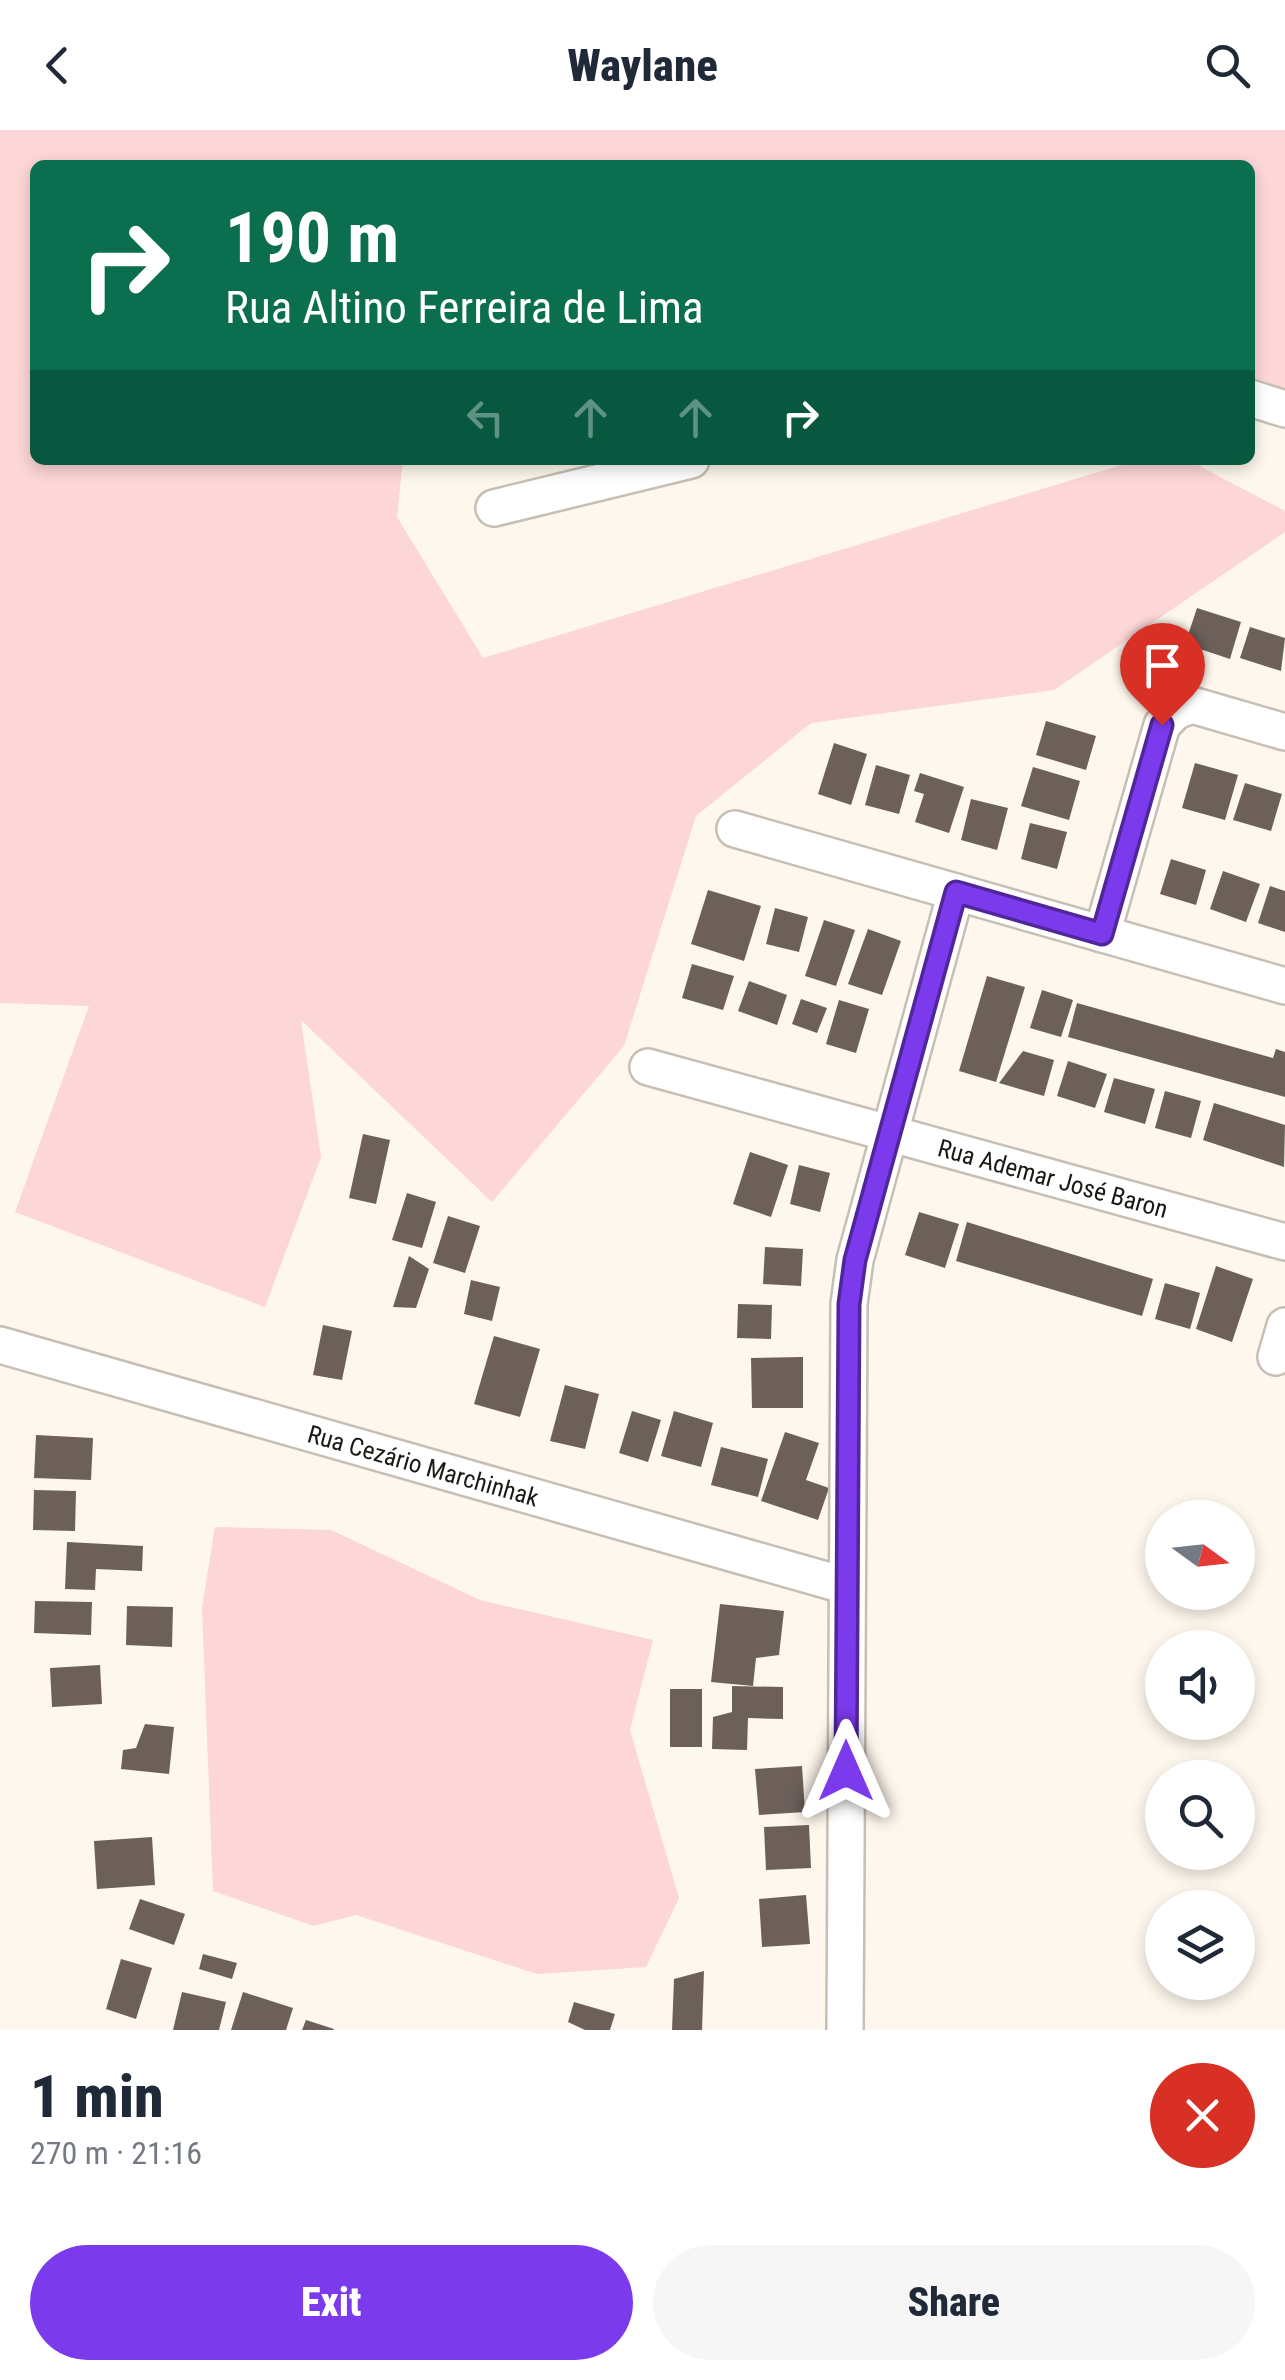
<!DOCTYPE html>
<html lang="en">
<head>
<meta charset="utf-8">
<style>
  :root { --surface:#fff; --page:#f6f6f7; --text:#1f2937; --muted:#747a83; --accent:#7c3aed }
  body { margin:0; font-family:"Roboto Condensed",sans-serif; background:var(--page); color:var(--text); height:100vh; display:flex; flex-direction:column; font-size:38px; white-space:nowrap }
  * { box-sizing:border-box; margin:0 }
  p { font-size:32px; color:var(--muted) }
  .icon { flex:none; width:55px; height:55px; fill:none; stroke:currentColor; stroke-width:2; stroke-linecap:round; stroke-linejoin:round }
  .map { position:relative; height:1900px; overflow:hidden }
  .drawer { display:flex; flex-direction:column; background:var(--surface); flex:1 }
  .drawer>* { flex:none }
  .hud { position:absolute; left:30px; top:30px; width:1225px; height:305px; border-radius:15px; box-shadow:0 5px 15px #0003; background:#0b6e4f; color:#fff; overflow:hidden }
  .needle { width:65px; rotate:105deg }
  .fabs { position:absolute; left:1145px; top:1370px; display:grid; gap:20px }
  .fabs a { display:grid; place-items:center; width:110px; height:110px; border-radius:50%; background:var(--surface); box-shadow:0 5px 15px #0003; font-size:50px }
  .pin { position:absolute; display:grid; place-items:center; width:85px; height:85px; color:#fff; margin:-102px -42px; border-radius:50% 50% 50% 0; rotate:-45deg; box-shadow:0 0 10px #0007 }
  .pin .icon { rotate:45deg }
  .me { position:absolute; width:110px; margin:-55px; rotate:0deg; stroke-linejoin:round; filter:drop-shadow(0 0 8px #0008) }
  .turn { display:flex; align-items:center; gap:35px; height:210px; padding:0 30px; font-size:45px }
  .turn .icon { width:130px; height:130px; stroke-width:2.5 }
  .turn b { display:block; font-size:70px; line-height:85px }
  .lanes { display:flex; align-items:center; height:95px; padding:0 30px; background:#0003; justify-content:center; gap:50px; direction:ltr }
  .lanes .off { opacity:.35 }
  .round { display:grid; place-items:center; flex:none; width:105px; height:105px; border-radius:52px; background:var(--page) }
  .head { display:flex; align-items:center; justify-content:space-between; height:170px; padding:0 30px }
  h1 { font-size:60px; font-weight:800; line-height:75px }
  .button { display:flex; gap:20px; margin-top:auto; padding:20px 30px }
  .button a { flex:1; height:115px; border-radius:60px; background:var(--accent); color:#fff; font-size:40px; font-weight:800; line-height:115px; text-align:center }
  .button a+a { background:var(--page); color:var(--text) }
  header { display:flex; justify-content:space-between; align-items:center; height:130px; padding:0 30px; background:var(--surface); font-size:45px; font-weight:800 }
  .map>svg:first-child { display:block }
  .green { fill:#fdd6d7 }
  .building { fill:#6d605b }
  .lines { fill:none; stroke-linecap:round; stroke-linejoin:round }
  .minor-casing { stroke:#c7bfb3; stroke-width:40 }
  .minor { stroke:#fff; stroke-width:35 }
  .route-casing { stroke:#51269a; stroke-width:25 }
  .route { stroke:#7c3aed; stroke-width:18 }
  .labels { text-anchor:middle; stroke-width:10; stroke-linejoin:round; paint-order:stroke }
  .street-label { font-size:25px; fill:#1b1814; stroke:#fff }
</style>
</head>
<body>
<header><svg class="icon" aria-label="back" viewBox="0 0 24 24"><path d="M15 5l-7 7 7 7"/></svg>Waylane<svg class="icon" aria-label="search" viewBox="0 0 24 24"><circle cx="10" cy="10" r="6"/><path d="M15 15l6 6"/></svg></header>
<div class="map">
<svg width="1285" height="1900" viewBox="0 0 1285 1900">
  <rect width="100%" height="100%" fill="#fef7ed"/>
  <g class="green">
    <polygon points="0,0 1285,0 1285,258 1250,248 1250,35 35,35 35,330 403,330 397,387 483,528 1138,330 1188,330 1285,381 1285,402 1054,560 811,593 696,686 624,916 492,1072 301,890 321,1027 265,1177 15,1082 89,876 0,873"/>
    <polygon points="215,1397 331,1400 480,1470 653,1510 630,1600 679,1768 646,1837 537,1844 356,1785 314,1796 213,1761 202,1477"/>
  </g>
  <g class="building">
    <polygon points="1197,478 1241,492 1230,529 1185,514"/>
    <polygon points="1250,497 1285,508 1281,541 1240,528"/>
    <polygon points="1046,591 1096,606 1086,640 1036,625"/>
    <polygon points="834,613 867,624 851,675 818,664"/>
    <polygon points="1195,633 1238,645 1225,690 1182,678"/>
    <polygon points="876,635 910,645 899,684 865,675"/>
    <polygon points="1033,637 1080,651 1069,690 1021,676"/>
    <polygon points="920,643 964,657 949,703 915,692 924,664 914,661"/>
    <polygon points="1245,653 1282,664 1271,701 1233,690"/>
    <polygon points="971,669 1008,678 997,720 961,710"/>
    <polygon points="1030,693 1067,702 1057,739 1021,729"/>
    <polygon points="1171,729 1206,740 1196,775 1160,764"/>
    <polygon points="1223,741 1260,754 1246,792 1210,779"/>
    <polygon points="1270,756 1285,761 1285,802 1258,793"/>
    <polygon points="708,760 761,776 744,831 691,814"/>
    <polygon points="775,778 808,787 799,822 766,814"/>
    <polygon points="824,790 855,800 836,856 805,846"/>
    <polygon points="868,799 901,811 882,865 848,854"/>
    <polygon points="692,834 734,846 723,880 682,868"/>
    <polygon points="987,846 1025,857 996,952 959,941"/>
    <polygon points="749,851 787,865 777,895 738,881"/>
    <polygon points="1042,860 1073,870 1061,907 1030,898"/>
    <polygon points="801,869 827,878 817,903 792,894"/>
    <polygon points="839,870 869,879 856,923 826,914"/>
    <polygon points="1077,873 1273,928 1276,919 1285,922 1285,967 1068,907"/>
    <polygon points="1023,921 1054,930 1044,966 999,953"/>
    <polygon points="1068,931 1107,944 1095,978 1057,966"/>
    <polygon points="1114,948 1155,959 1145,994 1104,982"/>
    <polygon points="1165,961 1201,971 1191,1008 1155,998"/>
    <polygon points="1214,973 1285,995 1284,1037 1203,1010"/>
    <polygon points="363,1004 390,1010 376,1074 349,1068"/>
    <polygon points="750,1022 788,1035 771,1087 733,1074"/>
    <polygon points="799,1035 830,1043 820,1082 790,1074"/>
    <polygon points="407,1063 436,1072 422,1118 392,1110"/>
    <polygon points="919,1082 959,1094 945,1138 905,1125"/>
    <polygon points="448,1086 480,1096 465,1143 433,1133"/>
    <polygon points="967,1092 1153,1149 1142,1186 956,1131"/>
    <polygon points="765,1117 803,1119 801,1156 763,1154"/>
    <polygon points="409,1126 429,1139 416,1178 393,1177"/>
    <polygon points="1216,1136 1253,1149 1232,1212 1196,1199"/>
    <polygon points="471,1150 500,1157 492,1191 464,1184"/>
    <polygon points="1165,1153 1200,1163 1190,1199 1155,1189"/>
    <polygon points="738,1174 772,1175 771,1209 737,1208"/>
    <polygon points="323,1195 352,1201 342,1250 313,1245"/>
    <polygon points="494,1206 540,1219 520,1287 474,1274"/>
    <polygon points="803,1227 803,1278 752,1278 751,1228"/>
    <polygon points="565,1255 599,1264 585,1319 550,1311"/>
    <polygon points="632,1281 661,1290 648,1332 619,1323"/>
    <polygon points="674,1281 713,1293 701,1337 661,1326"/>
    <polygon points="785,1302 819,1313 806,1350 829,1358 818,1390 761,1371"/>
    <polygon points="36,1305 93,1308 91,1350 34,1348"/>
    <polygon points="721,1317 768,1329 758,1367 711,1355"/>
    <polygon points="34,1360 76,1361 75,1401 33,1400"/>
    <polygon points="67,1412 143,1416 142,1441 96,1439 95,1460 65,1459"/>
    <polygon points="35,1471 92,1472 91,1505 34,1503"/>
    <polygon points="720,1474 784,1481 779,1525 756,1528 753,1556 711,1552"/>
    <polygon points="127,1476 173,1477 172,1517 126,1515"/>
    <polygon points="100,1535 102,1574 52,1577 50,1538"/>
    <polygon points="732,1556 783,1557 783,1589 748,1588 747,1620 712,1619 713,1587 732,1582"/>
    <rect x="670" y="1559" width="32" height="58"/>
    <polygon points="145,1594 174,1597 169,1644 121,1639 123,1620 136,1618"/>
    <polygon points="802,1636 805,1682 759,1685 755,1639"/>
    <polygon points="809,1695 811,1738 766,1740 764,1697"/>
    <polygon points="152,1707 155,1755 97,1759 94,1711"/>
    <polygon points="806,1765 810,1814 762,1817 759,1769"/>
    <polygon points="140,1769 185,1784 174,1815 129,1799"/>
    <polygon points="203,1824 237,1833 232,1849 199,1839"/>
    <polygon points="121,1829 152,1838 136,1889 106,1879"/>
    <polygon points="704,1841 702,1900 672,1900 674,1849"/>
    <polygon points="182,1862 226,1872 219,1900 173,1900"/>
    <polygon points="243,1862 293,1878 286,1900 231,1900"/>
    <polygon points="574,1872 615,1884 610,1900 585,1900 568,1892"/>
    <polygon points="306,1890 334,1899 333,1900 302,1900"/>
  </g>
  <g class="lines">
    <defs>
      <g id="minor">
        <polyline points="1250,268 1285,279"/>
        <polyline points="494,378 691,330"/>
        <polyline points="735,699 1285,856"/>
        <polyline points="1102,804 1162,595 1176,581 1192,575 1285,602"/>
        <path id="s1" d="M648,937l637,175"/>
        <path id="s2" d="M0,1215l847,241"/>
        <polyline points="1276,1227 1285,1196"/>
        <polyline points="845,1900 849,1174 855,1130 956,762"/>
      </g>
    </defs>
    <use href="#minor" class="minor-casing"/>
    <use href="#minor" class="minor"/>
  </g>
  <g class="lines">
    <defs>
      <polyline id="route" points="846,1641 849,1174 855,1130 956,762 1102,804 1162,595"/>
    </defs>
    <use href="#route" class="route-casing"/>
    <use href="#route" class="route"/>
  </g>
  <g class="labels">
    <g class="street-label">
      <text dy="9" stroke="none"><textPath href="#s1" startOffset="420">Rua Ademar José Baron</textPath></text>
      <text dy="9" stroke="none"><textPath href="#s2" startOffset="440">Rua Cezário Marchinhak</textPath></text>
    </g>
  </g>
</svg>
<div class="fabs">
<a><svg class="needle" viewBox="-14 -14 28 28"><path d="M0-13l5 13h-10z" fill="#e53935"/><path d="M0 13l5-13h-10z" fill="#747a83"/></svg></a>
<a><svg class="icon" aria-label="sound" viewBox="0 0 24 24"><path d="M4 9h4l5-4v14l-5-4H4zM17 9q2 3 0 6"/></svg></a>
<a><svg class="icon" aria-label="search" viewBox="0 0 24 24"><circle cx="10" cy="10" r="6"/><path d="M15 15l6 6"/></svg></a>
<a><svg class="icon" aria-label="layers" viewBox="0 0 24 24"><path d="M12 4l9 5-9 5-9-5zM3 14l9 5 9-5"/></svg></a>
</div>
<div class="pin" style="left:1162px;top:595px;background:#d93025"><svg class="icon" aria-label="arrive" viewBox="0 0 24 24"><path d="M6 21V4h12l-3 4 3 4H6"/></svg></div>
<svg class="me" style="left:846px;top:1641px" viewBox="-20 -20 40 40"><path d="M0-17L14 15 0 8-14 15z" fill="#7c3aed" stroke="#fff" stroke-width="4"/></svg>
<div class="hud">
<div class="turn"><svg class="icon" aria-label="right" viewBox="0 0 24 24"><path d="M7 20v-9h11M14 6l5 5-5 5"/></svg><div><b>190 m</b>Rua Altino Ferreira de Lima</div></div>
<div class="lanes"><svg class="icon off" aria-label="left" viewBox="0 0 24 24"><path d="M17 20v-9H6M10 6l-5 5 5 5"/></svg><svg class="icon off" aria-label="ahead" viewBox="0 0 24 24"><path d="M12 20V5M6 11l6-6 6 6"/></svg><svg class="icon off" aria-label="ahead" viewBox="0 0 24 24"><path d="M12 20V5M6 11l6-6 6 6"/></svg><svg class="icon" aria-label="right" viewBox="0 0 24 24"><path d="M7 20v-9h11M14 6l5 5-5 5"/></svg></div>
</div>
</div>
<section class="drawer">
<div class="head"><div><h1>1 min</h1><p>270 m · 21:16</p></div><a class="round" style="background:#d93025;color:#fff"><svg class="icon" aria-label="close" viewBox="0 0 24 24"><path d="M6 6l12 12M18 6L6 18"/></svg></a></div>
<div class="button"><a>Exit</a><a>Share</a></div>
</section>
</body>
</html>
